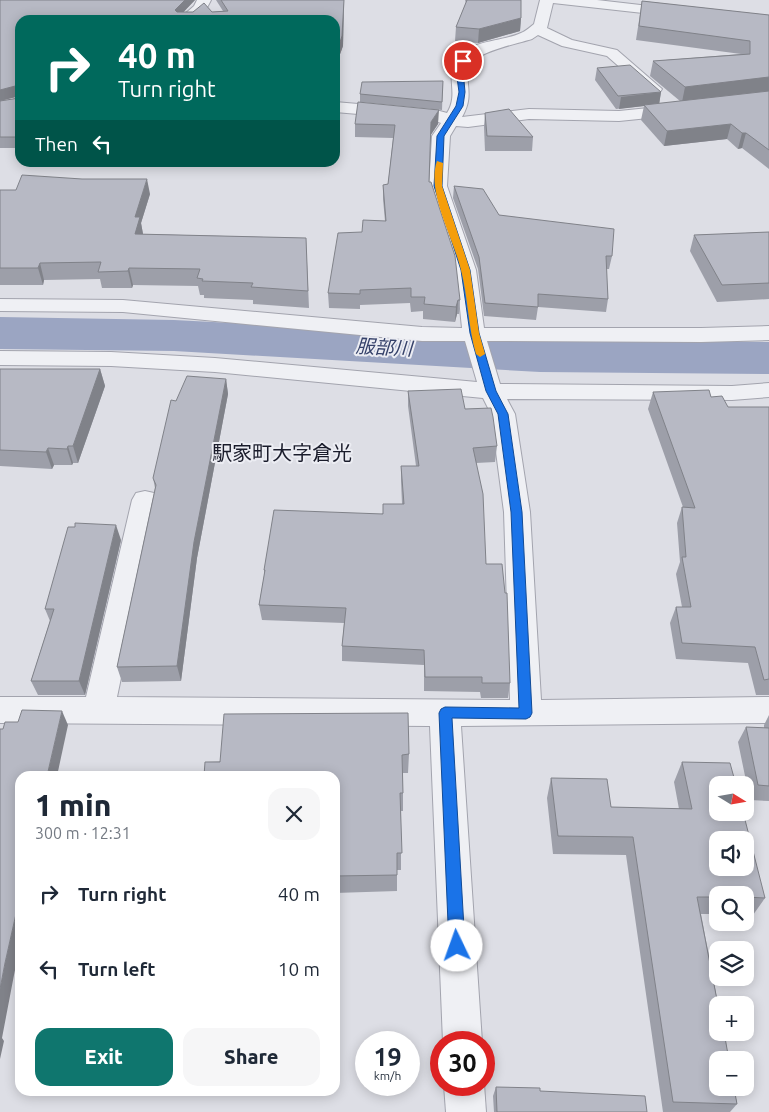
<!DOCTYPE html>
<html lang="en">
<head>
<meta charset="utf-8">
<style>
  :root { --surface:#fff; --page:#f6f6f7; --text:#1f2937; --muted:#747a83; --accent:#0f766e }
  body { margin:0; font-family:Ubuntu,"Noto Sans JP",sans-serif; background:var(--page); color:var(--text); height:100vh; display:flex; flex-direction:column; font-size:19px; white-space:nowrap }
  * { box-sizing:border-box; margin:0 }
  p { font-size:16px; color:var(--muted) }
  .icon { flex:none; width:28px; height:28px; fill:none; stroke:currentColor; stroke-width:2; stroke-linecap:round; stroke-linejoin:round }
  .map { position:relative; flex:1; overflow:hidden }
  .side { position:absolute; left:15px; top:771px; width:325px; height:325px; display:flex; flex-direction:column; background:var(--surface); border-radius:15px; box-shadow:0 2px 12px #0003 }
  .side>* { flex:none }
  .top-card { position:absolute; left:15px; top:15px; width:325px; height:152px; border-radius:15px; box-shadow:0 2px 12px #0003; background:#00695c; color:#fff; overflow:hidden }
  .needle { width:32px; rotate:101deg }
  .controls { position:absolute; left:709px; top:776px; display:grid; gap:10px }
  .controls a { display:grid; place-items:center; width:45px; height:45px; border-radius:10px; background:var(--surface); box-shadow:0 2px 12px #0003; font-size:25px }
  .speed { position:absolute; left:355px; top:1031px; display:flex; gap:10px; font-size:25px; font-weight:700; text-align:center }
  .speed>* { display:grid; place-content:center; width:65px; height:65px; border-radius:50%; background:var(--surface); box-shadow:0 2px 12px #0003; line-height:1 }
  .speed small { font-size:12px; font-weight:400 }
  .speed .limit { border:8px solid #d22; background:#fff; color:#111 }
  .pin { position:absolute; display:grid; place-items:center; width:42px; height:42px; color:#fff; margin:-21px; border:2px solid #fff; border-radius:50%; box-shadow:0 1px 5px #0007 }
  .me { position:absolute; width:55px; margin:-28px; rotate:357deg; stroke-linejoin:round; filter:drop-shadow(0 0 4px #0008) }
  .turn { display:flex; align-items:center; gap:18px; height:105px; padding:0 20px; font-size:22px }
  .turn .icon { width:65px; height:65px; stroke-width:2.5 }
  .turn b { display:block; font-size:35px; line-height:42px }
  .then { display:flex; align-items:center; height:48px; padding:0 20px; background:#0003; gap:10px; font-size:19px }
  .round { display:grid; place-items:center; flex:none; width:52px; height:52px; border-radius:15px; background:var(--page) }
  .summary { display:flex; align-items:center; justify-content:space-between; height:85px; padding:0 20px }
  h1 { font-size:30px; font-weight:800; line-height:38px }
  .cta { display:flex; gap:10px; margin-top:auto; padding:10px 20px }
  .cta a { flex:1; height:58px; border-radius:15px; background:var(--accent); color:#fff; font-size:20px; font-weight:800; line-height:58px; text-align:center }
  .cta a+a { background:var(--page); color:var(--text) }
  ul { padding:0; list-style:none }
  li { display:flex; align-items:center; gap:15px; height:75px; padding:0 20px }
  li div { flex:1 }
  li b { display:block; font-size:19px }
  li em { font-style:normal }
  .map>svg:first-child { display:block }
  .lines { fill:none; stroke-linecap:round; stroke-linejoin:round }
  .river { fill:#9ba5c2; fill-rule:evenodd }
  .minor-casing { stroke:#a3a4ae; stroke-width:2 }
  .minor { fill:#eff0f4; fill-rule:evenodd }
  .wall { fill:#9d9fa9 }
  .shaded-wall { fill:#808289 }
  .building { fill:#b7b9c4; stroke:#808289; fill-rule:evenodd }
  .route { fill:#1a73e8; stroke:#114b97 }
  .slow { fill:#f59e0b }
  .labels { text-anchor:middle; stroke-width:4; stroke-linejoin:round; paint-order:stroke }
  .water-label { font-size:19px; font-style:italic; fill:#36426a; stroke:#ecedf3 }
  .quarter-label { font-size:20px; fill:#1a1c2b; stroke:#ecedf3 }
</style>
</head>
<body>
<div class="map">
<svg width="769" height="1112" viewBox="0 0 769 1112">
  <rect width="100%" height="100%" fill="#dddee5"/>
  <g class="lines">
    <polygon class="river" points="0,317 174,320 540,339 769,342 769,374 540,372 174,351 0,349"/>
    <defs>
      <g id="minor">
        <path d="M197,0h14c-8,17 -15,20 -33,20l16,-14z"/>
        <path d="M540,0h57l87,10 2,3 -2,3 -5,1 -126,-14 -6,25 25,12 45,10 45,39 -2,3h-12l-41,-36 -45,-10 -24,-11 -6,4c-15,5 -65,14 -65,33 1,19 5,27 -5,45l67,-8 90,2 59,-6 6,1 2,4 -2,4 -6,1 -59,6 -90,-2 -61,8 -12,-1 -6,10 -3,50 29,84 8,58h217l68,-2v14l-68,2 -214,-1 13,43 232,2 37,-3v14l-37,3 -225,-1 8,15 15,98 11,188 228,-3v26l-308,3 21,316h-39l-13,-316 -430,-3v-26h86l46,-197 4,-7 9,-2 9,2 4,7 -41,197 393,3 -6,-188 -13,-98 -8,-16 -268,-26 -104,-6 -111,-1v-14l111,1 104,6 262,24 -12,-41h-43l-299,-29 -123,-1v-12l123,1 299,27 40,1 -6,-58 -27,-84 3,-50 9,-13 -11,-4 -2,-4 2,-4 6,-1 11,3c12,-19 -1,-35 8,-52 12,-21 47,-19 66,-28 5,-2 9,-6 13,-9z"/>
        <polygon points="335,102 393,107 399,108 401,112 399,116 393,117 335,112"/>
        <polygon points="484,1084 486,1112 446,1112 444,1085"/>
      </g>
    </defs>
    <use href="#minor" class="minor-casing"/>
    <use href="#minor" class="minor"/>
  </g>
  <g class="wall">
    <polygon points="0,0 195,0 183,12 212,12 223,11 216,0 344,0 343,46 335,68 335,20 20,20 20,148 0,148 0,101 19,98 19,96 0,101"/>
    <polygon points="465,0 521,0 521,18 520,31 478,43 455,41 456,27 466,3"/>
    <polygon points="642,1 769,15 769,169 742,148 738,149 727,139 664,146 641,120 644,106 616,109 595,80 597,68 661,92 659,104 680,101 650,76 653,61 741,54 636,40"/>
    <polygon points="443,81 442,110 360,102 360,94"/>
    <polygon points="485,113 533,137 532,151 485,151 484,127"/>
    <polygon points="355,124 438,124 430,136 429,182 460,300 459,314 457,314 455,322 423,319 423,311 411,312 410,303 360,305 360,309 329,308 328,293 362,232 385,221 383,199 383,185 388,184 393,138 355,137"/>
    <polygon points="454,186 499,215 612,256 609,269 606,269 608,299 606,312 538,307 536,320 484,316 478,269 453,198"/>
    <polygon points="0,190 150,194 141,223 143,234 306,238 309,308 253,304 253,300 204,298 204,295 200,295 198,286 133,285 132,288 102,288 100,279 44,280 43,285 0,285"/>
    <polygon points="769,232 769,299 717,302 690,251 694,235"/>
    <polygon points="0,369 100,369 105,386 78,463 73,463 72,465 54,465 52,469 0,466"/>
    <polygon points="226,379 228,394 197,558 181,681 122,682 117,667 155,488 153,478 176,401"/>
    <polygon points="408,391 465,409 497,446 495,462 476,463 486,564 510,683 508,698 481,698 480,692 424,691 424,665 342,661 342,646 344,623 262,620 259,605 264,576 264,570 402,504 401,481 401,466 416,466 408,406"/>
    <polygon points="653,392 711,397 728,407 769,407 769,695 756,695 748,663 676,659 670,623 676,607 682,607 676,574 680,562 677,523 682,507 683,507 648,409"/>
    <polygon points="121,540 85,695 38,695 31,681 50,621 45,609"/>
    <polygon points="769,715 769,801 750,800 738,742 746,727 764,728 764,725"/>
    <polygon points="409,754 408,773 403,773 403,811 401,811 401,870 397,870 397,891 335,893 335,776 205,762"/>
    <polygon points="682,762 765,898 753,915 745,915 745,895 718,895 718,914 701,914 737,1104 730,1112 663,1112 626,855 553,854 547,798 551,778 611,807 679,809 674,782"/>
    <polygon points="496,1087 540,1091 647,1112 494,1112 493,1096"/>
  </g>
  <g class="shaded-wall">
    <polygon points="185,0 195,0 176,20 175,10"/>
    <polygon points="344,0 343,46 335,68 335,58"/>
    <polygon points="521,18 520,31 478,43 479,29"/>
    <polygon points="769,77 769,91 682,102 685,87"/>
    <polygon points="19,85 20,96 0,101 0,90"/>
    <polygon points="661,92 659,105 644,105 644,106 619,109 621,97"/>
    <polygon points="439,110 438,124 430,136 431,122"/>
    <polygon points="731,124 727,139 664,146 667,131"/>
    <polygon points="742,133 746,133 742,148 738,149"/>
    <polygon points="147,179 150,194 141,223 143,234 139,251 135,234 135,217"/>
    <polygon points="40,263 44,280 43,285 38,268"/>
    <polygon points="129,268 133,285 132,288 128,271"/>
    <polygon points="458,300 457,314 455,322 456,307"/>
    <polygon points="100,369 105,386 78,463 73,446"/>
    <polygon points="226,379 228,394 197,558 181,681 177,666 194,542"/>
    <polygon points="68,446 73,463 72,465 67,449"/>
    <polygon points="48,448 54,465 52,469 46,452"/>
    <polygon points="116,525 121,540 85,695 79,681"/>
    <polygon points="62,711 68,725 57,776 47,776"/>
    <polygon points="20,896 20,946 14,975 2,1038 4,1041 0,1059 0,989 5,963"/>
  </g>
  <g class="building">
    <polygon points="0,0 185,0 175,10 177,12 193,12 204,3 212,12 228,11 221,0 344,0 342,36 335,58 335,20 20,20 20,137 0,137 0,101 19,98 19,85 0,90"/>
    <polygon points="467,0 521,0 521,18 479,29 456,27"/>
    <polygon points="642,1 769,15 769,77 685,87 653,61 750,54 750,41 639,26"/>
    <polygon points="630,65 661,92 618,96 597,68"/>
    <polygon points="443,81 442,102 360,94 362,82"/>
    <polygon points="769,91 769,150 746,133 742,133 731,124 667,131 644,105"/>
    <polygon points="358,102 439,110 431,122 429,182 431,182 455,256 460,300 458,300 456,307 424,304 425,297 411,297 411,288 360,290 360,294 328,293 338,233 362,232 363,220 386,221 383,185 388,184 395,125 355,124"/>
    <polygon points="509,109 533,137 487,136 485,113"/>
    <polygon points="22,175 82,179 147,179 135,217 140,217 135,234 306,238 308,291 251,287 253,283 202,281 203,279 197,278 200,269 129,268 128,271 98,272 101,262 40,263 38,268 0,268 0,190 16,190"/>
    <polygon points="454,186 483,189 499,215 614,229 612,256 606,256 608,299 538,294 538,307 485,303 479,257"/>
    <polygon points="769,232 769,283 722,285 694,235"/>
    <polygon points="0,369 100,369 73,446 68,446 67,449 48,448 46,452 0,450"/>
    <polygon points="187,376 226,379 194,542 177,666 117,667 156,485 153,478 171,400 176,401"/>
    <polygon points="461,389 465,409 491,408 493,417 497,446 473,448 483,494 486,564 502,564 505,593 507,593 510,683 482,683 482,677 425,677 424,650 342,646 346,608 259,605 265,570 264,570 274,510 383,514 383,504 404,504 401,466 419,466 408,391"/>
    <polygon points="709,390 711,397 722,396 728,407 769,407 769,679 764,680 755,647 682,643 676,607 691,607 682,557 686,557 682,507 695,508 653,392"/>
    <polygon points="75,523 116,525 79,681 31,681 54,609 45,609 68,527 75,527"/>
    <polygon points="22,710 62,711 47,776 20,776 20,896 5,963 0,989 0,729 3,729 5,722 18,722"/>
    <polygon points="408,713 409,754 402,755 403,793 400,793 402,853 397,853 397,875 335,876 335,776 204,776 205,762 220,762 224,714"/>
    <polygon points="746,727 769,728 769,786 758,785"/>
    <path d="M682,762l48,1 6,22h-18v27h25l22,86 -20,-1v-2h-27v2h-21l21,108v27h6l5,28h-11v28h16l3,16 -64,-2 -40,-265 -75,-1 -7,-58 56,1 4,28 81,2zM718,840h27v28h-27z"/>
    <polygon points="496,1087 540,1088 540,1091 645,1096 647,1112 497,1112"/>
  </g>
  <polygon class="route" points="460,60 466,61 463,70 465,92 463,106 444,136 442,186 470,270 479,333 496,391 508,414 522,512 532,713 530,717 526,719 452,718 465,946 463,951 457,953 452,951 449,946 439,713 441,709 445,707 519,708 511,512 498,414 486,391 470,333 461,270 434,186 437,136 456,106 459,92 456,70"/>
  <path class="slow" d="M437,161l6,2 -1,23 28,84 9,63 6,21 -5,3 -4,-3c-8,-28 -8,-57 -15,-84 -7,-31 -35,-78 -24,-109z"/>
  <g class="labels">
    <g class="water-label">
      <text transform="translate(384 347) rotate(3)" y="7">服部川</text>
    </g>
    <g class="quarter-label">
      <text x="282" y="460">駅家町大字倉光</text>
    </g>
  </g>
</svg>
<div class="controls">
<a><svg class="needle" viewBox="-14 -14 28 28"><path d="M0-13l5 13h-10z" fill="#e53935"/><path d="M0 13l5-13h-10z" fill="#747a83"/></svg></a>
<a><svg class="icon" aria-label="sound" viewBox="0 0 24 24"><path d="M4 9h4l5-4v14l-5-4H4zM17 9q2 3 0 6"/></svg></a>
<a><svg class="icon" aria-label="search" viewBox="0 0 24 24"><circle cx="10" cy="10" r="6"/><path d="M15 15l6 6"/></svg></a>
<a><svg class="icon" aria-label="layers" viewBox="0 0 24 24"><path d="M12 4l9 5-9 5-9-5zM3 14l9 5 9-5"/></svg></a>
<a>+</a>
<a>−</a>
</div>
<div class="speed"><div>19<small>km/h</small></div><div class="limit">30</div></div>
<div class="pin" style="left:463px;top:61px;background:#d93025"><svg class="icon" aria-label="arrive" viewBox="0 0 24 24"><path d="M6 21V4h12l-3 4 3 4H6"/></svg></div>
<svg class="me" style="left:457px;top:946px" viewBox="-20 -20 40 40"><circle r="19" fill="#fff"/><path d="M0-13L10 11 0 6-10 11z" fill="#1a73e8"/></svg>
<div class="top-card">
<div class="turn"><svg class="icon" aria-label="right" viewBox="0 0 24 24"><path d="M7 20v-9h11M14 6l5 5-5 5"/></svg><div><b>40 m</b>Turn right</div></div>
<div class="then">Then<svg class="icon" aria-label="left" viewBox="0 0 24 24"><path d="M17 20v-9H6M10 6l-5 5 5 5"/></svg></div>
</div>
<section class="side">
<div class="summary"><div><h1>1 min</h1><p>300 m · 12:31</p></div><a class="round"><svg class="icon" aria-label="close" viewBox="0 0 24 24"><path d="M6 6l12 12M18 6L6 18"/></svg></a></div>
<ul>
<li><svg class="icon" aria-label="right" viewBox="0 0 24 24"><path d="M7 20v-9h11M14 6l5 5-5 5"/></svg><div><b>Turn right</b></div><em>40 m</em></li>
<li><svg class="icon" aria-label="left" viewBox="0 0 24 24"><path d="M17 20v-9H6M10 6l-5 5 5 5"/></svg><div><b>Turn left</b></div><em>10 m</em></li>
</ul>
<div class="cta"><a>Exit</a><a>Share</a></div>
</section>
</div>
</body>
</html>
